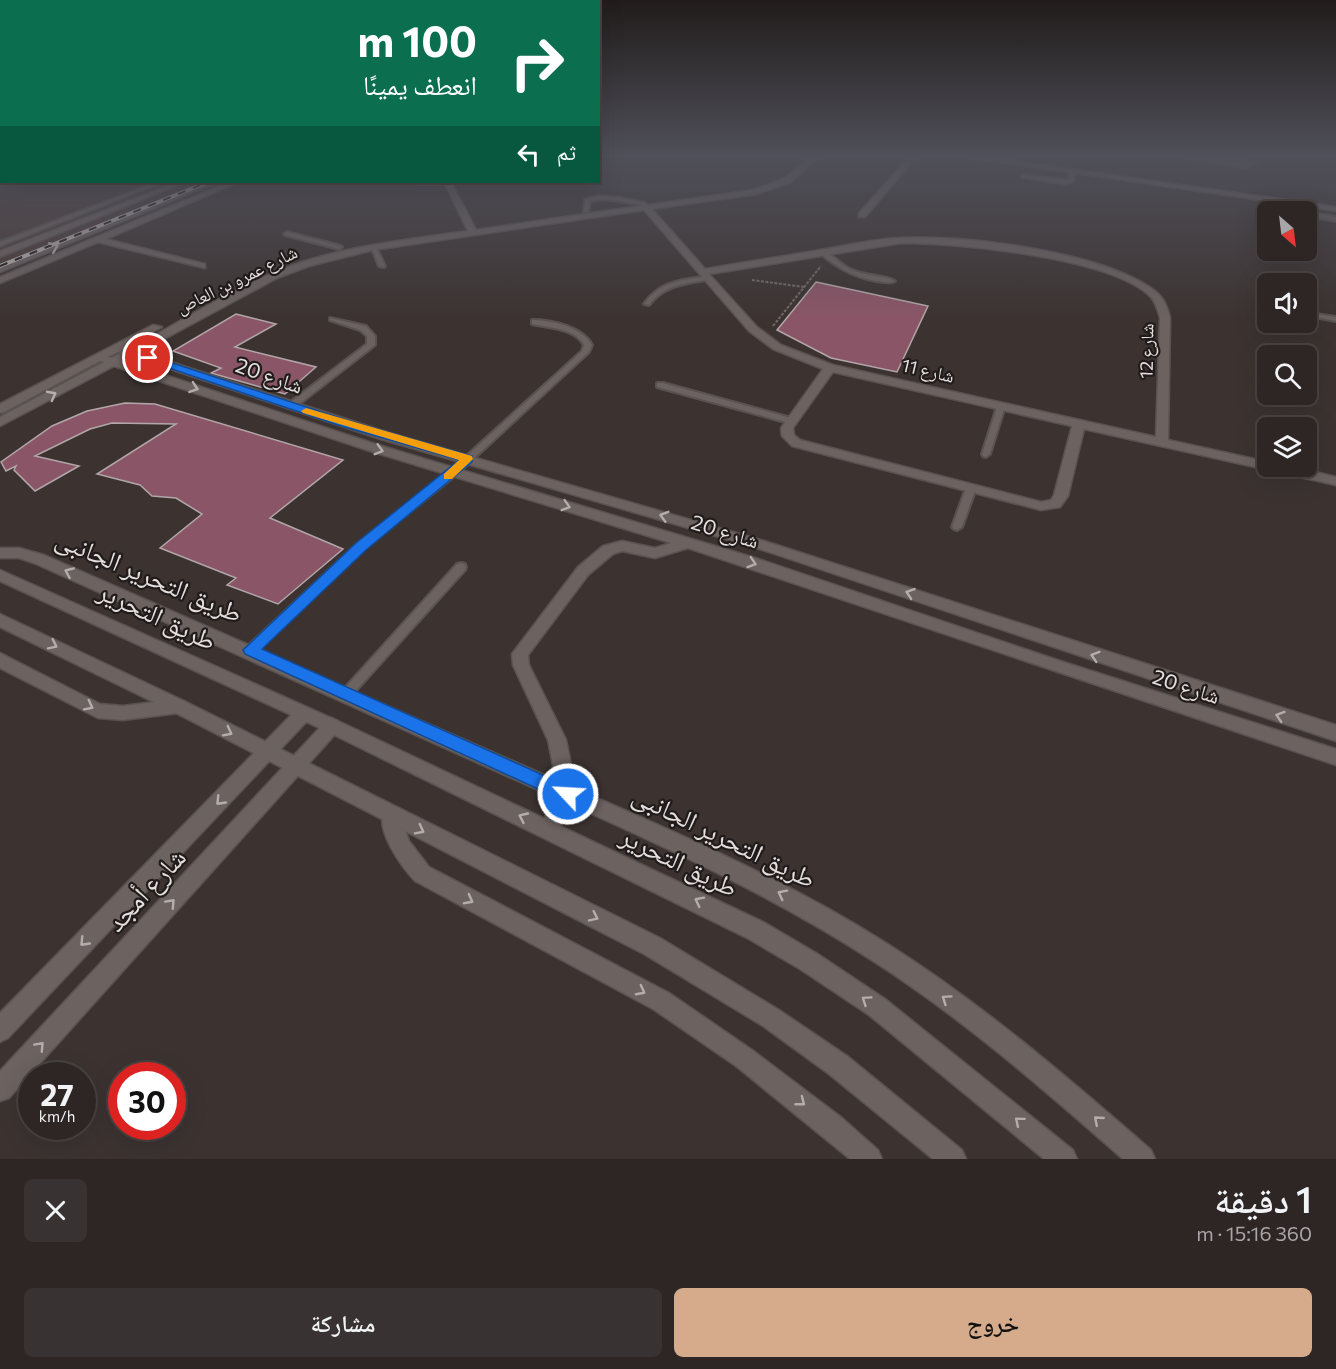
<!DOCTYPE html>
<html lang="ar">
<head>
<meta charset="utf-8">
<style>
  :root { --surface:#2d2625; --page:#393232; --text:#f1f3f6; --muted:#a7a5a7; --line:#484342; --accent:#d6ab8b }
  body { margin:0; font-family:Commissioner,"Noto Naskh Arabic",sans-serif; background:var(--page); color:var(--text); direction:rtl; height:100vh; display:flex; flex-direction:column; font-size:22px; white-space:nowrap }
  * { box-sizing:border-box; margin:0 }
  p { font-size:20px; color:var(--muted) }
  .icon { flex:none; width:33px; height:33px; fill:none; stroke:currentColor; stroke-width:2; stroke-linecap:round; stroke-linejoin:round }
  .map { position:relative; height:1159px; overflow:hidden; direction:ltr }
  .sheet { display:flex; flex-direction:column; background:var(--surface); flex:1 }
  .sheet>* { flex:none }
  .banner { position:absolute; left:0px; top:0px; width:600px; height:183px; box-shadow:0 6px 24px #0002,0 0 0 2px var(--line); direction:rtl; background:#0b6e4f; color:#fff; overflow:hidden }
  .needle { width:39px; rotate:152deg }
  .controls { position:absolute; left:1257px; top:201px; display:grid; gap:12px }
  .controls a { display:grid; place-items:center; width:60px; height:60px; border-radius:9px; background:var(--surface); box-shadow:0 6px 24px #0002,0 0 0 2px var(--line); font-size:30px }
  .speed { position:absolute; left:18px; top:1062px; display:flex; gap:12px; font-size:30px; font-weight:700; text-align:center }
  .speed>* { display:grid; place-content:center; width:78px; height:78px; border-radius:50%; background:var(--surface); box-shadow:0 6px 24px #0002,0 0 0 2px var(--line); line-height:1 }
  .speed small { font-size:15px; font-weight:400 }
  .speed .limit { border:9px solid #d22; background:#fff; color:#111 }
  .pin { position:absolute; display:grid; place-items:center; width:51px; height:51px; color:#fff; margin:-26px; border:3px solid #fff; border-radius:50%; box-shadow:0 2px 6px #0007 }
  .me { position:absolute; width:66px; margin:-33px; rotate:295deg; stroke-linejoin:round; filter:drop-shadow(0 0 4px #0008) }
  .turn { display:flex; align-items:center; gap:21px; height:126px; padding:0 24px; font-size:27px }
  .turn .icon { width:78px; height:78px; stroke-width:2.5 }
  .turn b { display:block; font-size:42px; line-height:51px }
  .then { display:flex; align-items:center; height:57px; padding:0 24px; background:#0003; gap:12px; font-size:22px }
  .round { display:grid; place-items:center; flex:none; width:63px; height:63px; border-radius:9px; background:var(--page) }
  .overview { display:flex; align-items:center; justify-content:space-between; height:102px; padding:0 24px }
  h1 { font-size:36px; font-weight:600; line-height:45px }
  .action { display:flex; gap:12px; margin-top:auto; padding:12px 24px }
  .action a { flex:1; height:69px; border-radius:9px; background:var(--accent); color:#111; font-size:24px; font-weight:600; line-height:69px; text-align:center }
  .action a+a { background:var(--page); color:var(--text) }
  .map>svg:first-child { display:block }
  .built { fill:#4b3b38 }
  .building { fill:#8a5667; stroke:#b1a6a9; stroke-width:1.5 }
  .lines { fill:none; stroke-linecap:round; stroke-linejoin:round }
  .lane-casing { stroke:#595250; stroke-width:4 }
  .street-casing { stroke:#595250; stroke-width:3 }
  .secondary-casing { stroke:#595250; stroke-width:3 }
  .path { stroke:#726a68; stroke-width:2; stroke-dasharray:3 1.5; stroke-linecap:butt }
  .lane { fill:#6c6260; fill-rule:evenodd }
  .street { fill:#6c6260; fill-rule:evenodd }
  .secondary { fill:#6c6260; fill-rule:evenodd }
  .rail-casing { stroke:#bcb5b4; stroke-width:4 }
  .rail { stroke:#201c1b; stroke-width:2; stroke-dasharray:8; stroke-linecap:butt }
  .oneway { stroke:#b5adac }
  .route { fill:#1a73e8; stroke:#114b97; stroke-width:1.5 }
  .slow { fill:#f59e0b }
  .labels { text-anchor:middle; stroke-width:4.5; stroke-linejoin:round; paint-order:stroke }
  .far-street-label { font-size:18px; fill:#e5dfde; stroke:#201c1b }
  .street-label { font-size:21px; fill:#e5dfde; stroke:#201c1b }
  .near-street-label { font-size:26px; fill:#e5dfde; stroke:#201c1b }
</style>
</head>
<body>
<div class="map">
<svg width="1336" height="1159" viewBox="0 0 1336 1159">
  <rect width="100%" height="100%" fill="#3c3331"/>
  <polygon class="built" points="0,155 2,182 203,182 0,264"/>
  <g class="building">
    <polygon points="816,282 928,306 897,372 831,358 777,330"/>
    <polygon points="236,314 276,324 235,347 316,367 285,394 211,373 221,368 173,351"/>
    <polygon points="125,403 155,404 343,460 270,518 343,549 278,604 227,585 236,578 160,548 202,514 176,498 152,496 140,485 97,474 176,424 112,423 90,429 35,456 79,466 35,491 14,470 16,466 6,471 1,462 52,426 87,411"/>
  </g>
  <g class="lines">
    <defs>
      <g id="lane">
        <polygon points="1187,155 1246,164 1248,163 1212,155 1223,155 1257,163 1246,168 1192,159"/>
        <polygon points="1070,171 1075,172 1073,181 1065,184 1022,177 1025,175 1065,180 1068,180"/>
        <polygon points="157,182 163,182 0,246 0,242"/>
        <polygon points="414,182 443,182 440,184 417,184"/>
        <path d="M600,196l21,2 24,5 -3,2c-17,-3 -35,-8 -52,-4l-2,11h-4l1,-13z"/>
        <polygon points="1271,207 1290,210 1292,212 1269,210 1268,209"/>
        <polygon points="1306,212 1336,217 1336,221 1306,216"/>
        <polygon points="287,232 341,246 342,247 339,249 285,235 284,234"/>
        <polygon points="371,246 376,247 385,266 384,267 379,266"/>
        <path d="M820,251c10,0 19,12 28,17 16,9 34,6 47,13 -5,3 -12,1 -19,0 -22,-4 -39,-13 -56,-28z"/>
        <path d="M708,276l2,1v2c-23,5 -45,5 -61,26l-5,-1c16,-23 38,-24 64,-28z"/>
        <polygon points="1316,314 1336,317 1336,321 1314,317 1312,316"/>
        <polygon points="330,318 366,326 375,336 375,345 294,408 288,408 288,404 367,344 367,336 360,330 330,320"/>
        <path d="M532,320c20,0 50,7 60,25l-3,7 -132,122 -92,74 -110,105h-8l-2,-3 2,-3 110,-103 94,-74 131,-119 2,-6c-9,-17 -35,-17 -52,-21z"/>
        <polygon points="657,383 663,383 795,419 796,421 795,423 789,423 657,387"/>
        <polygon points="998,404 1001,404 1005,406 990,454 986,457 983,456 982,454"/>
        <polygon points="971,485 976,488 962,527 957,530 954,529 952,527 966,488"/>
        <polygon points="461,563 465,564 466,567 465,570 351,696 347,698 343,696 341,693 343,690 457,564"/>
      </g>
      <g id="street">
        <path d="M813,155h8l-30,27 -34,12 -105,15 53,60c40,-7 81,-13 121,-20 24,-4 48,-10 73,-11 64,-4 205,14 256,53 8,6 13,17 15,27l-2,122 100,22v4h23l45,11v8l-252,-56 -16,67 -8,11 -19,3 -249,-64 -10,-10 -1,-8 42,-59 -50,-20 -24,-18 -105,-121 -271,40 -64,16 -32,12 -137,74 249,81 375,108 572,184v16l-582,-194 -373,-108 -250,-83 -9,5 253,83 380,114 302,102 279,89v16l-648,-217 -33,10 -33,-7 -9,3 -25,21 -60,80 1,10 37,75 10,49c106,46 212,92 310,154 95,60 180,133 265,207l4,9h-32c-81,-71 -162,-142 -253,-200 -94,-61 -196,-108 -298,-154l-17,31 -7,2 -7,-2 -3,-7 18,-31 -522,-235 -15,-5h-19v-10h19l25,7 512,225 -8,-40 -35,-75 -1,-11 66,-87 25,-21 19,-5 33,7 16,-5 -304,-93 -253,-84 -114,60v-9l104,-55 -4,-1 -96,51 -4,1v-9l153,-79 9,2 -36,20 4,2c54,-29 114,-68 172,-87 54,-17 110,-23 166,-31l-24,-49h7l25,48 164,-24 -1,-2 4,-2 5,3 105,-15 32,-12zM901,243c57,0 210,14 250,54 5,6 7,14 9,21l-4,119 -323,-72 -52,-20 -24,-18 -48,-53zM118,352l3,1 -9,5 -4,-1zM833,372l239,54 -18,69 -3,5 -10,2 -241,-62 -6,-5 -1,-7z"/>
        <polygon points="911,155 918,155 865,217 859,217 859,213"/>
        <polygon points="950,155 970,155 1336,207 1336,211"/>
        <polygon points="1331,155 1336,155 1336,158"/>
        <polygon points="229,182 238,182 106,239 205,264 205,268 98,242 0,283 0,277"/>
        <polygon points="0,653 100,704 123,706 178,699 184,701 187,706 184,711 178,713 123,720 98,718 0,668"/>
        <polygon points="303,707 309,709 312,714 309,719 8,1038 0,1042 0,1013 297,709"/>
        <polygon points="332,718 338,721 341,726 338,731 9,1098 0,1101 0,1071 326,721"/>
        <path d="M391,807l7,3 11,31 20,26 240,126 83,57 90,68 36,32 4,9h-32l-114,-93 -83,-57 -238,-128c-14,-15 -40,-51 -31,-71z"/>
      </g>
      <g id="secondary">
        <polygon points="177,182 186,182 0,257 0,251"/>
        <polygon points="209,182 218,182 0,272 0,266"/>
        <polygon points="0,570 338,721 765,923 816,953 885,999 1073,1150 1077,1159 1044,1159 869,1015 800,969 749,939 326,731 0,581"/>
        <polygon points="0,614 184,701 660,938 779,1010 847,1056 962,1150 966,1159 933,1159 829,1074 763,1026 644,954 172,711 0,627"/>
      </g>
    </defs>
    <use href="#lane" class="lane-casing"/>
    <use href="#street" class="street-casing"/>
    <use href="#secondary" class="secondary-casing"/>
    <g class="path">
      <polyline points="752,280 804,287"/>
      <polyline points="773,326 821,266"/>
    </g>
    <use href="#lane" class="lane"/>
    <use href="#street" class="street"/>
    <use href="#secondary" class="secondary"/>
    <defs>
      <polyline id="rail" points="0,266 208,182"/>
    </defs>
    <use href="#rail" class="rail-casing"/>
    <use href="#rail" class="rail"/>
  </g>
  <defs><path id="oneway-chevron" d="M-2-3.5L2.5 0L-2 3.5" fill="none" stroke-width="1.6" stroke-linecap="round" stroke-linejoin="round" transform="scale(1.5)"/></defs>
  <g class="oneway">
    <use href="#oneway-chevron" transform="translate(54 247) rotate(-22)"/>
    <use href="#oneway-chevron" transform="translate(194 388) rotate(19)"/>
    <use href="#oneway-chevron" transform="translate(52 395) rotate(-28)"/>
    <use href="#oneway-chevron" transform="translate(379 450) rotate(16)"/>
    <use href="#oneway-chevron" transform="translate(566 506) rotate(17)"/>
    <use href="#oneway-chevron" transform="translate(664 516) rotate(-164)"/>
    <use href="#oneway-chevron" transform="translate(752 563) rotate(18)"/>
    <use href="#oneway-chevron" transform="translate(69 572) rotate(-157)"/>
    <use href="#oneway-chevron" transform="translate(910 593) rotate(-161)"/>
    <use href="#oneway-chevron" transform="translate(53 645) rotate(26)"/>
    <use href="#oneway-chevron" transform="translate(1095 656) rotate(-162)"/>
    <use href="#oneway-chevron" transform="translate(89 706) rotate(27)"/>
    <use href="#oneway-chevron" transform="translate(1280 716) rotate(-162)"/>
    <use href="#oneway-chevron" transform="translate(228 732) rotate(27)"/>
    <use href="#oneway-chevron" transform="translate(220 801) rotate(134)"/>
    <use href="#oneway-chevron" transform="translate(523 817) rotate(-155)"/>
    <use href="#oneway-chevron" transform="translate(420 830) rotate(27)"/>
    <use href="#oneway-chevron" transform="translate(782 894) rotate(-153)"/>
    <use href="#oneway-chevron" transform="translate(469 900) rotate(28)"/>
    <use href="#oneway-chevron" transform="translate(699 901) rotate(-153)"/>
    <use href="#oneway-chevron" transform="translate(171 903) rotate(-47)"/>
    <use href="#oneway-chevron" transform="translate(594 917) rotate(26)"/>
    <use href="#oneway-chevron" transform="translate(84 942) rotate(134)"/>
    <use href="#oneway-chevron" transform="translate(641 991) rotate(28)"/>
    <use href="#oneway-chevron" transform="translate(946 999) rotate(-145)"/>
    <use href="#oneway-chevron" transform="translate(866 1000) rotate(-146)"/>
    <use href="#oneway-chevron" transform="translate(40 1046) rotate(-47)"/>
    <use href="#oneway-chevron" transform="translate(801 1102) rotate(38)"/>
    <use href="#oneway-chevron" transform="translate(1098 1120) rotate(-139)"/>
    <use href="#oneway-chevron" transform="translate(1019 1121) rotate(-140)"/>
  </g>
  <linearGradient id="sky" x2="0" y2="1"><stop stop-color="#211c1b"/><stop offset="0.49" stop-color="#50505a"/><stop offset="1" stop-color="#50505a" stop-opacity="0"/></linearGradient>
  <rect width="1336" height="318" fill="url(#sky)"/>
  <polygon class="route" points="148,355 346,420 472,456 472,462 366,550 262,649 574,789 577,794 574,800 568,802 562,800 245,654 243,650 356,543 459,460 338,425 145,360 144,358"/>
  <polygon class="slow" points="306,408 472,456 473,459 452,479 444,479 444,474 459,460 303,413 301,411"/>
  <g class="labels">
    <g class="far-street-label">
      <text transform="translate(237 280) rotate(-26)" y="6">شارع عمرو بن العاص</text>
      <text transform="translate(1147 351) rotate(-89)" y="6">شارع 12</text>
      <text transform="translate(928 371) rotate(13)" y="6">شارع 11</text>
    </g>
    <g class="street-label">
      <text transform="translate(269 376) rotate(19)" y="7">شارع 20</text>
      <text transform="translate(725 532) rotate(17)" y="7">شارع 20</text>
      <text transform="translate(1186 687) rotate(18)" y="7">شارع 20</text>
    </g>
    <g class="near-street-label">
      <text transform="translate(149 576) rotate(23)" y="9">طريق التحرير الجانبى</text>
      <text transform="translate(157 616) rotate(25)" y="9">طريق التحرير</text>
      <text transform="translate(724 837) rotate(26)" y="9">طريق التحرير الجانبى</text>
      <text transform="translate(679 862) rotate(26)" y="9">طريق التحرير</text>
      <text transform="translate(146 890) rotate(-47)" y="9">شارع أمجد</text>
    </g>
  </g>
</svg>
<div class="controls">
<a><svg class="needle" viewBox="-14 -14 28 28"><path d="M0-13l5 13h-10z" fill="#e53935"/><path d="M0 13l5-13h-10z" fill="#a7a5a7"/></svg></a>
<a><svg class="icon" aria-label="sound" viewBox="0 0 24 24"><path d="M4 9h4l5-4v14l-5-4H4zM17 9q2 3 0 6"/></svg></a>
<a><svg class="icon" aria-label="search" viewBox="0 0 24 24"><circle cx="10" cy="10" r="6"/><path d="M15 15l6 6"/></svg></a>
<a><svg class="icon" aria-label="layers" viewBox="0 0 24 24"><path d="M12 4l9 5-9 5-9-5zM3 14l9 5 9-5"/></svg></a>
</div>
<div class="speed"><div>27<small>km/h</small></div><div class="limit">30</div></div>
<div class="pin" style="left:148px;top:358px;background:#d93025"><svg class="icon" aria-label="arrive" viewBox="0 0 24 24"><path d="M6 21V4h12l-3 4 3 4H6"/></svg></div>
<svg class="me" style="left:568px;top:794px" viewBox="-20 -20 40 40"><circle r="17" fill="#1a73e8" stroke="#fff" stroke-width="3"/><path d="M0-11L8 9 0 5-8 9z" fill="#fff"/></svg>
<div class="banner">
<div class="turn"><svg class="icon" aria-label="right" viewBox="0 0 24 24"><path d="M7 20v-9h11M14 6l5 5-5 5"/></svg><div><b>100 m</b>انعطف يمينًا</div></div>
<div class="then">ثم<svg class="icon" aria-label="left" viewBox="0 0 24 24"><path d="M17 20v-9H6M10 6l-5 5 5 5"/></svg></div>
</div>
</div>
<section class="sheet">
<div class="overview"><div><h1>1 دقيقة</h1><p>360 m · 15:16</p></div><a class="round"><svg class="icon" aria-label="close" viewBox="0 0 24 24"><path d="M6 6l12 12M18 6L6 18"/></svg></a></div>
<div class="action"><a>خروج</a><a>مشاركة</a></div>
</section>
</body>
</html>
